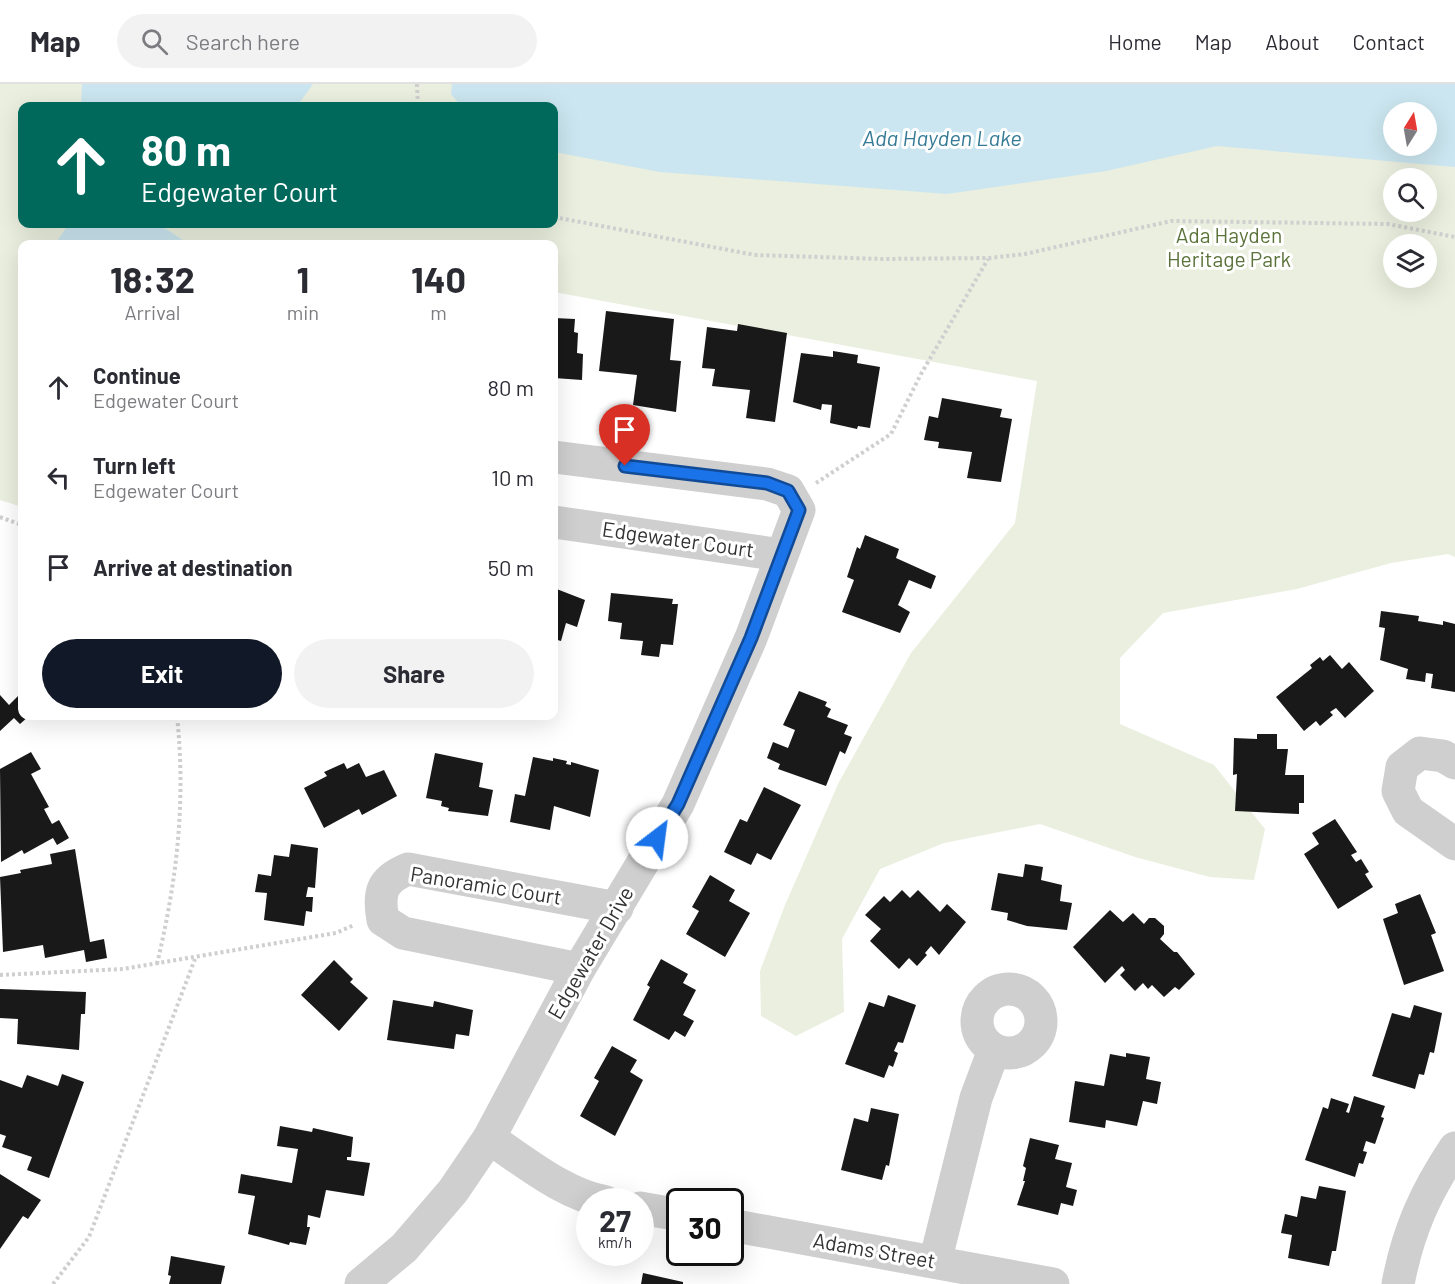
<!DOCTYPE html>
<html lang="en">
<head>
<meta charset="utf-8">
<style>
  :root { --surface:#fff; --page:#f2f2f3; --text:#2b2b33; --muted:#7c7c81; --line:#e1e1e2; --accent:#111827 }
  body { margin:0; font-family:Barlow,sans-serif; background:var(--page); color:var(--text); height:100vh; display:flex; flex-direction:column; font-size:22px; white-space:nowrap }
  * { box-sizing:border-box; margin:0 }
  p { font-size:20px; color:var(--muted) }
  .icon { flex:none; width:33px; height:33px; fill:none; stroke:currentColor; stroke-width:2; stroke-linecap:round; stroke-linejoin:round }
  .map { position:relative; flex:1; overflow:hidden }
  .side { position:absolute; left:18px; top:156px; width:540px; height:480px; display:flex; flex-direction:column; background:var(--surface); border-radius:12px; box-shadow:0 6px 24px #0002 }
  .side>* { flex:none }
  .banner { position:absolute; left:18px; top:18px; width:540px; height:126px; border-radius:12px; box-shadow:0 6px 24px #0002; background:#00695c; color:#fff; overflow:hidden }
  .needle { width:39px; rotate:11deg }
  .buttons { position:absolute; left:1383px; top:18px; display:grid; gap:12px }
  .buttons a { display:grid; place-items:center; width:54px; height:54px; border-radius:50%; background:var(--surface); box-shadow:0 6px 24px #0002; font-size:30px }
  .speed { position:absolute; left:576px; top:1104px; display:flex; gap:12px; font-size:30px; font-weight:700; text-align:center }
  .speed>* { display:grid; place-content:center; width:78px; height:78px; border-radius:50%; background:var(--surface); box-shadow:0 6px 24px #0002; line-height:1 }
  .speed small { font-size:15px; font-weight:400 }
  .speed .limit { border:3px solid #111; border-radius:9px; background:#fff; color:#111 }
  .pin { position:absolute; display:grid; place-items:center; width:51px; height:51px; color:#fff; margin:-62px -26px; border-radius:50% 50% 50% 0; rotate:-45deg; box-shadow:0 0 6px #0007 }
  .pin .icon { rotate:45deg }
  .me { position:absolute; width:66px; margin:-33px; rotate:30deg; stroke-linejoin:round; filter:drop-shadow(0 0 4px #0008) }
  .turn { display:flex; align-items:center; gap:21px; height:126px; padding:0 24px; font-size:27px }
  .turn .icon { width:78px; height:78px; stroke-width:2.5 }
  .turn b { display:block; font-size:42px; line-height:51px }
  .eta { display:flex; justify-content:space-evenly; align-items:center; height:102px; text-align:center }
  .eta b { font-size:36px; font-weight:700; line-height:42px }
  .cta { display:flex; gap:12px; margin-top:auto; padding:12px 24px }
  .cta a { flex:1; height:69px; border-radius:36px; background:var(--accent); color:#fff; font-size:24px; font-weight:700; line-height:69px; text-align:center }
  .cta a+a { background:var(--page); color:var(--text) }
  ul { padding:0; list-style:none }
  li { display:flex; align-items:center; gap:18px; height:90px; padding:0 24px }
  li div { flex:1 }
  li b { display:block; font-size:22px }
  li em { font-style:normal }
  header { display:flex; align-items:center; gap:36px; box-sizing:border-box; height:84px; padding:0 30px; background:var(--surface); border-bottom:2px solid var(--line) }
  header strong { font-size:28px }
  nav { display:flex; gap:33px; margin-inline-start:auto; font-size:21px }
  .search { width:420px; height:54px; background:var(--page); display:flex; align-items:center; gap:15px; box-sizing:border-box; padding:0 21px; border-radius:33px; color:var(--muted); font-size:22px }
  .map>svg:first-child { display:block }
  .green { fill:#eaefdf; fill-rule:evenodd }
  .water { fill:#cbe6f0; fill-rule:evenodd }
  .building { fill:#191919 }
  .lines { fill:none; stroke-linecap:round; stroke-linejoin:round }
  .path { stroke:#cfcfcf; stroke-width:4; stroke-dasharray:3 3; stroke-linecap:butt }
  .minor { stroke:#cfcfcf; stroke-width:33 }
  .route-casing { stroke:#114b97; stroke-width:15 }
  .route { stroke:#1a73e8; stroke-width:10 }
  .labels { text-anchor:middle; stroke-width:6; stroke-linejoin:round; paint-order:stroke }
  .park-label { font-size:21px; fill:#5b733a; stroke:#fff }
  .street-label { font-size:21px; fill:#323232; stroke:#fff }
  .water-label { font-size:22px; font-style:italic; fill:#357b96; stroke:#fff }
</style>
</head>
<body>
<header>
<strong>Map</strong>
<div class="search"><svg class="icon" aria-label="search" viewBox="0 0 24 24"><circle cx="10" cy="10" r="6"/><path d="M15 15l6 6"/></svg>Search here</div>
<nav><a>Home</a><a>Map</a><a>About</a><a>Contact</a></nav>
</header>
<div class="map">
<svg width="1455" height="1200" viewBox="0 0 1455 1200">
  <rect width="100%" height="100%" fill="#fff"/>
  <path class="green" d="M0,0h1455v473l-7,-3 -57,9 -94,26 -134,24 -43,45v66l94,41 51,64 -11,51 -44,-3 -75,-20 -95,-33 -96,19 -64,26 -38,70 2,73 -48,24 -35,-20 -1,-45 25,-66 54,-123 72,-129 104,-130 22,-142 -483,-89v-48h-532v263l-22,-7zM22,22h532v118h-532zM1394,28h32v34h-32zM1394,94h32v34h-32zM1394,160h32v34h-32z"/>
  <g class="water">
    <polygon points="82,0 313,0 300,18 299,22 81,22"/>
    <path d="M452,0h1003v83l-238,-21 -111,25 -159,23 -287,-22 -106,-20v-46h-93l-10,-12zM1394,28h32v34h-32z"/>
    <polygon points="85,140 147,140 166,145 189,160 55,160 66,144"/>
  </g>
  <g class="building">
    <polygon points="606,227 674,235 670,276 681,277 676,328 633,321 637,291 599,287"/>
    <polygon points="554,234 575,235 574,248 578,249 577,269 583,270 582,296 554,294"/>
    <polygon points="738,240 787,249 775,338 746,334 750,306 712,302 715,285 702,284 707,243 737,247"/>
    <polygon points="833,267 858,271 857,279 880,283 870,344 858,342 857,345 830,339 832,321 822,320 821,326 793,318 801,269 833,273"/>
    <polygon points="942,314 1002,325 1000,333 1012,335 1001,398 967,394 972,368 938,364 939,358 924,356 929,332 938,334"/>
    <polygon points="865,451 899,465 896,474 936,492 931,505 909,496 898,521 910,528 900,549 842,528 854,496 847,493 857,463 860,465"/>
    <polygon points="554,504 585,516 577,543 566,539 561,557 554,555"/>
    <polygon points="611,509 673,515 672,520 678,520 673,561 661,560 659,573 641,571 643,557 620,555 622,539 608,537"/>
    <polygon points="1381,527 1419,532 1418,537 1443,541 1443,537 1455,540 1455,608 1431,604 1433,590 1426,589 1425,598 1406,595 1408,585 1380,576 1385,544 1379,543"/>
    <polygon points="1330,571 1342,585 1349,578 1374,607 1345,634 1336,624 1330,628 1333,631 1320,642 1316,637 1304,647 1276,613 1312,584 1310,581 1320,573 1323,577"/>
    <polygon points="799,607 827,618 825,622 831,625 827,633 848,641 844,650 852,653 845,670 840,667 826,702 778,685 780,680 767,674 773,658 788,664 795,646 783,641"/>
    <polygon points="0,611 9,621 19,611 22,615 22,632 29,632 20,640 14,634 0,647"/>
    <polygon points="1257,650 1277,650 1277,665 1288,665 1285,691 1304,691 1304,719 1299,719 1299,730 1235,727 1237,690 1233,691 1234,654 1257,655"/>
    <polygon points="31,668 41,685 31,690 49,723 44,725 52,740 59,736 69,754 57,761 53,754 24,770 22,766 1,778 0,685"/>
    <polygon points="435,669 483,679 479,703 493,706 488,732 448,727 449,724 441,722 442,717 426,714"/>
    <polygon points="533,673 553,677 553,674 567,677 566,680 571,681 571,678 599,686 590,733 554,722 550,746 510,738 515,710 525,712"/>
    <polygon points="344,679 347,685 359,679 366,693 384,686 397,712 362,731 359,725 324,744 304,704 327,692 324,688"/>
    <polygon points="764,703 801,721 771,776 757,769 751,781 724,768 740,735 747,738"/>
    <polygon points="1335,735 1357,768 1351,771 1356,778 1361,775 1369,788 1365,790 1373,803 1338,825 1304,770 1319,760 1312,749"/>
    <polygon points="291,760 318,764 315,804 308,803 306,813 313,813 312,828 306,827 304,842 264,836 267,809 255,808 258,790 271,792 274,771 289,773"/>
    <polygon points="75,765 90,858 104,855 107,874 86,878 84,866 45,874 43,861 3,868 0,793 21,789 20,786 52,780 50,770"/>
    <polygon points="1025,780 1043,783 1041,796 1062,801 1060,817 1072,819 1067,846 1027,842 1007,836 1008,829 991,826 998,789 1023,793"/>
    <polygon points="710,791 735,806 729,817 750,829 725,873 686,850 699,827 692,823"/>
    <polygon points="902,806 910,814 918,806 940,828 947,820 966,838 939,871 931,862 925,869 927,871 917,882 909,874 899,885 870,857 881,845 865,831 884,812 890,818"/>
    <polygon points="1420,810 1436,849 1431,851 1444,887 1404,901 1383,835 1398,829 1395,820"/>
    <polygon points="1110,826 1123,838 1133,829 1144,840 1149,834 1155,834 1164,842 1164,850 1160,855 1174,868 1177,868 1195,890 1179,906 1175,903 1164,913 1152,901 1148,905 1143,899 1135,907 1120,891 1125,886 1122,882 1105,899 1073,863"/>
    <polygon points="661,875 688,890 683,899 696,906 683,931 694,937 685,953 675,947 669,956 633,936 650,903 647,901"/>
    <polygon points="334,876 353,895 350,898 368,914 339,947 301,911"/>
    <polygon points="0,905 86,908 85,930 81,930 79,966 17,960 18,935 0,934"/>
    <polygon points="888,911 916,921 903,959 898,958 894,967 898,969 893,983 889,981 884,994 845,980 869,918 884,923"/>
    <polygon points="393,916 433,923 434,917 473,926 469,952 456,950 454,965 387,956"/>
    <polygon points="1414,921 1442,929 1434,969 1430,968 1424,991 1419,990 1415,1005 1372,992 1392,929 1410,934"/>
    <polygon points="612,962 637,976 630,988 643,996 615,1052 580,1032 599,997 594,994"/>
    <polygon points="1126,969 1150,973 1146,995 1161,998 1157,1020 1143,1017 1137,1042 1106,1036 1105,1044 1069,1038 1075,997 1104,1002 1110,970 1126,973"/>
    <polygon points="62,990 84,998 49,1094 27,1086 32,1073 2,1063 6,1052 0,1050 0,996 22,1004 27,991 58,1002"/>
    <polygon points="1354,1012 1385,1022 1381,1033 1384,1034 1375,1060 1366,1057 1363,1067 1367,1068 1363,1080 1359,1079 1355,1093 1305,1076 1323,1023 1328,1025 1331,1014 1349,1020 1346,1028 1349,1029"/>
    <polygon points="871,1024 899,1030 889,1082 886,1081 882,1096 841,1086 854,1034 868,1038"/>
    <polygon points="280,1042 312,1048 313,1044 353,1053 351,1073 347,1073 347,1076 370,1079 364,1112 326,1106 320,1134 308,1131 307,1143 310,1143 306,1161 290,1158 289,1161 248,1150 255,1112 238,1109 241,1090 292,1099 298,1065 277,1062"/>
    <polygon points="1030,1054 1059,1061 1055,1075 1072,1079 1066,1103 1077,1106 1073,1122 1061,1119 1058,1131 1017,1121 1025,1097 1023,1097 1026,1084 1023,1082"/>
    <polygon points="0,1090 41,1116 28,1135 23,1132 0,1165"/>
    <polygon points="1319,1102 1346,1107 1336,1167 1332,1167 1329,1182 1288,1174 1292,1151 1281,1149 1285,1130 1297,1133 1301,1112 1316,1115"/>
    <polygon points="171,1172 225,1182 221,1200 169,1200 171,1192 168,1191"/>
    <polygon points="643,1189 683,1198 683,1200 641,1200"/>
  </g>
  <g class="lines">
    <g class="path">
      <polyline points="417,0 418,22"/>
      <polyline points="554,133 755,171 883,175 989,174 1025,170 1171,137 1388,140 1455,153"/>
      <polyline points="816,399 891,350 921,290 988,175"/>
      <polyline points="0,433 22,441"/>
      <path d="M157,880c20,-84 29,-162 20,-248"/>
      <polyline points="0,891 123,885 336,849 354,841"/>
      <polyline points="53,1200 89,1153 195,875"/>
    </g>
    <g class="minor">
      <polyline points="554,438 781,471"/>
      <polyline points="1455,679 1443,672 1420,669 1402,683 1398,707 1408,727 1455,760"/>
      <path d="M579,885l-176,-36 -20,-13c-5,-27 -2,-40 25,-51l209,39"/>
      <circle cx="1009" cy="937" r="32"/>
      <path d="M489,1054c35,23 74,56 117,64"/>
      <polyline points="640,1124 680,1131"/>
      <polyline points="730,1141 1053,1200"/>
      <polyline points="935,1178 976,1014 994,966"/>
      <polyline points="361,1200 404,1164 453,1107 489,1054 579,885 678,720 751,554 799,426 788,407 767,400 554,373"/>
      <path d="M1398,1200c10,-53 27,-91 57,-136"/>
    </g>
  </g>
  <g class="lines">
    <defs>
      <polyline id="route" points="625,382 767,399 788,407 799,426 751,554 678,720 657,754"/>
    </defs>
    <use href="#route" class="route-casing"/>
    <use href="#route" class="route"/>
  </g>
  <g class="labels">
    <g class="park-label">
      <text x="1229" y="159">Ada Hayden<tspan x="1229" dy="24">Heritage Park</tspan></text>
    </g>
    <g class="street-label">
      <text transform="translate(678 456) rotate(8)" y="7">Edgewater Court</text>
      <text transform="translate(486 802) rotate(9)" y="7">Panoramic Court</text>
      <text transform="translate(591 869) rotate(-60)" y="7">Edgewater Drive</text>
      <text transform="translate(874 1167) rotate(10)" y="7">Adams Street</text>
    </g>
    <g class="water-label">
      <text x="942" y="62">Ada Hayden Lake</text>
    </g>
  </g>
</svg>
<div class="buttons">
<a><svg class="needle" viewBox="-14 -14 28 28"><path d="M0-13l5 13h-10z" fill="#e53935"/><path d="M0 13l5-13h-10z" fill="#7c7c81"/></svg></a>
<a><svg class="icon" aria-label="search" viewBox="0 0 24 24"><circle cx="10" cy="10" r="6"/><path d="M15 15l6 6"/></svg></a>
<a><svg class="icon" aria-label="layers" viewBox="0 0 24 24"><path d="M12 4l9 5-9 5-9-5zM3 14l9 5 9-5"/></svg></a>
</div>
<div class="speed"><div>27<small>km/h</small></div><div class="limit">30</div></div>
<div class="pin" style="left:625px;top:382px;background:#d93025"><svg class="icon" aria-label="arrive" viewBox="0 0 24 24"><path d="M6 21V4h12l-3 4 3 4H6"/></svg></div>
<svg class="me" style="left:657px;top:754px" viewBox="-20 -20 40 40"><circle r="19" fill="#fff"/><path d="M0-13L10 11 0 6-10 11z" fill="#1a73e8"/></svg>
<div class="banner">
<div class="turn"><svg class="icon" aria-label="ahead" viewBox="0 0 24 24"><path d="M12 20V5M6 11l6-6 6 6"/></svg><div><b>80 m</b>Edgewater Court</div></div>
</div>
<section class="side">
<div class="eta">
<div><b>18:32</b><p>Arrival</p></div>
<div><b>1</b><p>min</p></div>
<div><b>140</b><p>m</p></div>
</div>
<ul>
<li><svg class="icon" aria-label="ahead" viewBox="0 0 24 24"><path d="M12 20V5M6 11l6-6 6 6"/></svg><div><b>Continue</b><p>Edgewater Court</p></div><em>80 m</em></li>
<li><svg class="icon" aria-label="left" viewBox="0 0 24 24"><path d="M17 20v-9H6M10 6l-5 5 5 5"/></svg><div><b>Turn left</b><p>Edgewater Court</p></div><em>10 m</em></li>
<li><svg class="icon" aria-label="arrive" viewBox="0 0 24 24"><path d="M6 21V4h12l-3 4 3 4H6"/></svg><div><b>Arrive at destination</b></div><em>50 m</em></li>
</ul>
<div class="cta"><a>Exit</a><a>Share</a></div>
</section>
</div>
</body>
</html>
